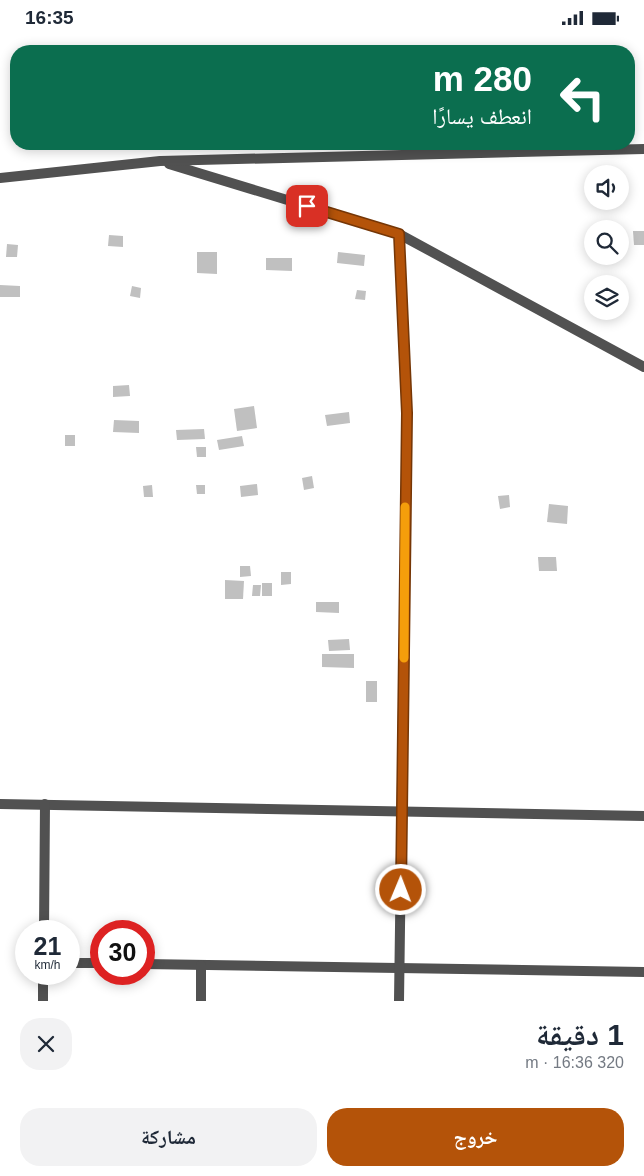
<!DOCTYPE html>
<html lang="ar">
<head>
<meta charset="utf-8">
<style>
  :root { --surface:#fff; --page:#f2f2f3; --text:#1f2937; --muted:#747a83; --accent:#b45309 }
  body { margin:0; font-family:Arial,"Noto Naskh Arabic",sans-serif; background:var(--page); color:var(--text); direction:rtl; height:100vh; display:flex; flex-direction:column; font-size:19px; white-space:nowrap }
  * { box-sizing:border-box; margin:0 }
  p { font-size:16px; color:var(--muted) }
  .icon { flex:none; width:28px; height:28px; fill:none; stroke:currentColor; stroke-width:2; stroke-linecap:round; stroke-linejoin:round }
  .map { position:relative; height:966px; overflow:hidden; direction:ltr }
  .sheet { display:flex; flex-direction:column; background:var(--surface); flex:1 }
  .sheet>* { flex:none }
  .hud { position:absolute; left:10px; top:10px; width:625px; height:105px; border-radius:20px; box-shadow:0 2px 12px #0003; direction:rtl; background:#0b6e4f; color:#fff; overflow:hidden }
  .controls { position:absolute; left:584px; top:130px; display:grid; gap:10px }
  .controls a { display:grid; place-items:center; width:45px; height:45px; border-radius:50%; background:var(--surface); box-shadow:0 2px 12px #0003; font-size:25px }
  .speed { position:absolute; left:15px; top:885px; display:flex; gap:10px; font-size:25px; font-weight:700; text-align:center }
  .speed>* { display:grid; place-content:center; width:65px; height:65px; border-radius:50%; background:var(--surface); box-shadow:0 2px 12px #0003; line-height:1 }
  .speed small { font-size:12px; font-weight:400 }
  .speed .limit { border:8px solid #d22; background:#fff; color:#111 }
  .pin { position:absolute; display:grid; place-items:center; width:42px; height:42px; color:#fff; margin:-21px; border-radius:10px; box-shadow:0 2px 8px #0006 }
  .me { position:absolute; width:55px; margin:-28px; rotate:1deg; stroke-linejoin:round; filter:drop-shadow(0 0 4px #0008) }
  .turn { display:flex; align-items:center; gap:18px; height:105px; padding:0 20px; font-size:22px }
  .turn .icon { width:65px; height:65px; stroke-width:2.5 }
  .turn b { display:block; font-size:35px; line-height:42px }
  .round { display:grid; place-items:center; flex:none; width:52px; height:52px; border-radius:20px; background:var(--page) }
  .headline { display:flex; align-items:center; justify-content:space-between; height:85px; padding:0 20px }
  h1 { font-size:30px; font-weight:700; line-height:38px }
  .action { display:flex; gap:10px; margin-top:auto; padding:10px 20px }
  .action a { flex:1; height:58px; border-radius:20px; background:var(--accent); color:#fff; font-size:20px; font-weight:700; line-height:58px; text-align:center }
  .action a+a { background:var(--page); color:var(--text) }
  .status { display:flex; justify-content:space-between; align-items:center; height:35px; padding:0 25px; background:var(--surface); direction:ltr }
  .status svg { height:14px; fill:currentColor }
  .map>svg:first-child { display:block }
  .building { fill:#c0c0c0 }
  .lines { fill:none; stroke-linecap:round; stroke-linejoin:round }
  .street { stroke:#515151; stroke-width:10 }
  .route-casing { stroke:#753606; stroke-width:12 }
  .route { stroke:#b45309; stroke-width:9 }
  .slow { stroke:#f59e0b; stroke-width:9 }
</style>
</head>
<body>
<div class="status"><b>16:35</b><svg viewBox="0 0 49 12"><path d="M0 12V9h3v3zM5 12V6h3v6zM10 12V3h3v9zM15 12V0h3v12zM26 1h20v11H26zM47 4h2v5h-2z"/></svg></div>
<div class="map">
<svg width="644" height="966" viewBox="0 0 644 966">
  <rect width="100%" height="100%" fill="#fff"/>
  <g class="building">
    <polygon points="633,196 644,196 644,210 634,210"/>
    <polygon points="109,200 123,201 123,212 108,211"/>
    <polygon points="7,209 18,210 17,222 6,222"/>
    <polygon points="197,217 217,217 217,239 197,238"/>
    <polygon points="338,217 365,220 364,231 337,228"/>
    <polygon points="266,223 292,223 292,236 266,235"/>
    <polygon points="0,250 20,251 20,262 0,262"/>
    <polygon points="132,251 141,253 140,263 130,261"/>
    <polygon points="357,255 366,256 365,265 355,264"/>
    <polygon points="129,350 130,361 113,362 113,351"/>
    <polygon points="254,371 257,393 237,396 234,374"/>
    <polygon points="349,377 350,388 327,391 325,380"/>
    <polygon points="114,385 139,386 139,398 113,397"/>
    <polygon points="204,394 205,404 177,405 176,395"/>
    <rect x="65" y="400" width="10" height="11"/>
    <polygon points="242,401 244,411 219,415 217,405"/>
    <polygon points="196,412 206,412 206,422 197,422"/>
    <polygon points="312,441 314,453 304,455 302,443"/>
    <polygon points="257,449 258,460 241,462 240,451"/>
    <polygon points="152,450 153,462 144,462 143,451"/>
    <polygon points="196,450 205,450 205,459 197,459"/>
    <polygon points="509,460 510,472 500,474 498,461"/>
    <polygon points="549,469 568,471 567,489 547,487"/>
    <polygon points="538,522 556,522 557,536 539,536"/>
    <polygon points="240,531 250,531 251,541 240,542"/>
    <polygon points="281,537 291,537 291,549 281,550"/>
    <polygon points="225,545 244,546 243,564 225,564"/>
    <rect x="262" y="548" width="10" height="13"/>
    <polygon points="253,550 261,550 260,561 252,561"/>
    <polygon points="316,567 339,567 339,578 316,577"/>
    <polygon points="349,604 350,615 329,616 328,605"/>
    <polygon points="322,619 354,619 354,633 322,632"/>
    <rect x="366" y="646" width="11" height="21"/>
  </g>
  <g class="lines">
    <g class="street">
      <polyline points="169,129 399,199 644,332"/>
      <polyline points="0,143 160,126 644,114"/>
      <polyline points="0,769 644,781"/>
      <polyline points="44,896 45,769"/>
      <polyline points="69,928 101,928"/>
      <polyline points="144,929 644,937"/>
      <polyline points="201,930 201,966"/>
      <polyline points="43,966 43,939"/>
      <polyline points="399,966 407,379 399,199"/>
    </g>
  </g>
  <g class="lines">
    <defs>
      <polyline id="route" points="307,171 399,199 407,378 401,855"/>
    </defs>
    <use href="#route" class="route-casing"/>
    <use href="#route" class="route"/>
    <polyline class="slow" points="404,623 405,472"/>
  </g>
</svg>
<div class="controls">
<a><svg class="icon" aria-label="sound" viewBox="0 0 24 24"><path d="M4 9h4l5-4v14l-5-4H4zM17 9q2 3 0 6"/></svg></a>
<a><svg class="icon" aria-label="search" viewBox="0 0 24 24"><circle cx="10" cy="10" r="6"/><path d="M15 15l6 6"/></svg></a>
<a><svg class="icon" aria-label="layers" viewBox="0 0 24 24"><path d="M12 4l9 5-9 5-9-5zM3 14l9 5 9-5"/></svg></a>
</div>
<div class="speed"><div>21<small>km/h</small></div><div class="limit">30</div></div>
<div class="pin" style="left:307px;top:171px;background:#d93025"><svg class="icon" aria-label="arrive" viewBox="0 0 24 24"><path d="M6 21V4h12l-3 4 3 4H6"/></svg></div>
<svg class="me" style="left:401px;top:855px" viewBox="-20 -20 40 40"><circle r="17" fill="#b45309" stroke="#fff" stroke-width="3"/><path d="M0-11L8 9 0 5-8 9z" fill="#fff"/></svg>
<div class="hud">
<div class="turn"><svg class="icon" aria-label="left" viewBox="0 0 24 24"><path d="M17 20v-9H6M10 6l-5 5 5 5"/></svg><div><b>280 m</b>انعطف يسارًا</div></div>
</div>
</div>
<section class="sheet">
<div class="headline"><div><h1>1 دقيقة</h1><p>320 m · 16:36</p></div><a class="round"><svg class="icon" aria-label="close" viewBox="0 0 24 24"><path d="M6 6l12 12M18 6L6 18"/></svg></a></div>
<div class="action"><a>خروج</a><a>مشاركة</a></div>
</section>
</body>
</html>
